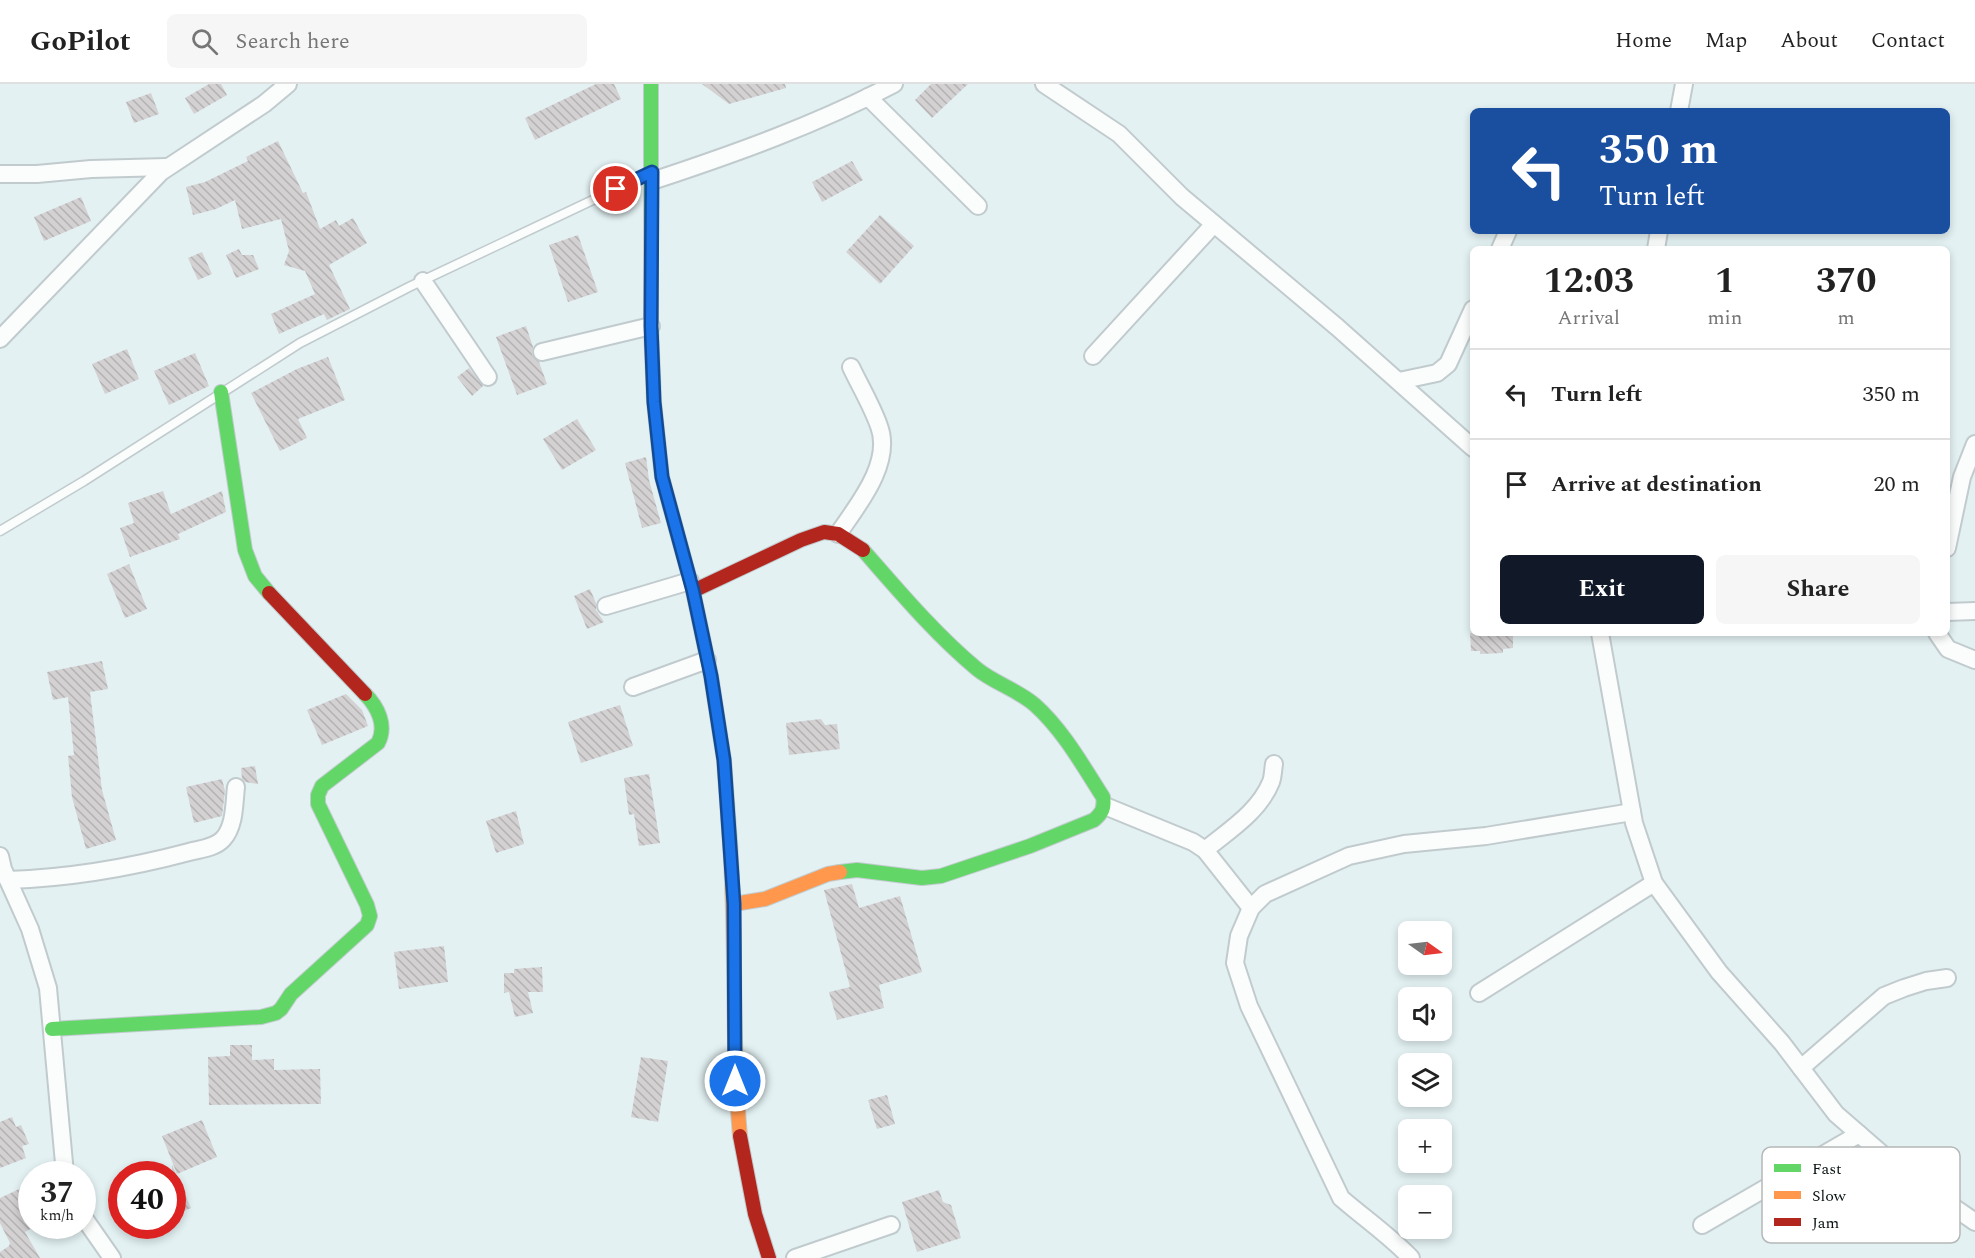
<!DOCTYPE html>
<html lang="en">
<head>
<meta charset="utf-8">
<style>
  :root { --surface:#fff; --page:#f6f6f6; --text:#222; --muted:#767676; --line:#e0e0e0; --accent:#111827 }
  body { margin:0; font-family:Spectral,serif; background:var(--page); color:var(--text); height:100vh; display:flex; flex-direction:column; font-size:22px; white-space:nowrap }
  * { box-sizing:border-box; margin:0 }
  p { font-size:20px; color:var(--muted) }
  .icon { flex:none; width:33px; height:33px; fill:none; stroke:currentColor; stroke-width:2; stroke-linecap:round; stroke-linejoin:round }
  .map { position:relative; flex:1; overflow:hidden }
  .drawer { position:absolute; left:1470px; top:162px; width:480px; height:390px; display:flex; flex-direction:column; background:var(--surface); border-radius:9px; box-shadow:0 3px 9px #0003 }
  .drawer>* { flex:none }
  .guide { position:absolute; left:1470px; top:24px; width:480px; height:126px; border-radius:9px; box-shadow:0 3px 9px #0003; background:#1a4fa0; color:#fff; overflow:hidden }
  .needle { width:39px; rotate:104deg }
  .tools { position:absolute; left:1398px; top:837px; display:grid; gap:12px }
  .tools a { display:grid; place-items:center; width:54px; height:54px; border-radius:9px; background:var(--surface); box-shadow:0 3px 9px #0003; font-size:30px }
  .speed { position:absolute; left:18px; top:1077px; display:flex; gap:12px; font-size:30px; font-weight:700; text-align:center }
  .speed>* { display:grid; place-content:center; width:78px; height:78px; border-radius:50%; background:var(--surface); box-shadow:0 3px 9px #0003; line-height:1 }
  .speed small { font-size:15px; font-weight:400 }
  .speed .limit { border:9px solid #d22; background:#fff; color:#111 }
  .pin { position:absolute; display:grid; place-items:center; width:51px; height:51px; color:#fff; margin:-26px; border:3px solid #fff; border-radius:50%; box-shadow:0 2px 6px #0007 }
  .me { position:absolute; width:66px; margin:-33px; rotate:0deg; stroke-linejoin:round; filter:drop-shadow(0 0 4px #0008) }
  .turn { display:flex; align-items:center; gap:21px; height:126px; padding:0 30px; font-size:27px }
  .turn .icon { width:78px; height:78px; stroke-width:2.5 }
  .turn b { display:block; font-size:42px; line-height:51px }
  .eta { display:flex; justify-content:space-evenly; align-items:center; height:102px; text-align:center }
  .eta b { font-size:36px; font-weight:700; line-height:42px }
  .primary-button { display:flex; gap:12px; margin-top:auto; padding:12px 30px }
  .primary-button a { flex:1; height:69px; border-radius:9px; background:var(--accent); color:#fff; font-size:24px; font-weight:700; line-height:69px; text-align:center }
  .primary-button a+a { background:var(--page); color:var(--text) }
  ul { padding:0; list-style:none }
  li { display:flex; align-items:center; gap:18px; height:90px; padding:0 30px; border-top:2px solid var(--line) }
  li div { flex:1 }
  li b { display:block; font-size:22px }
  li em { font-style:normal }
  header { display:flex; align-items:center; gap:36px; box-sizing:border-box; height:84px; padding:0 30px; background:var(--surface); border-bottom:2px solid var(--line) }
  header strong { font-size:28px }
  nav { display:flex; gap:33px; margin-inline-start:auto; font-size:21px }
  .search { width:420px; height:54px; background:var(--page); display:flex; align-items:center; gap:15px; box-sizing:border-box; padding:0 21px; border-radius:9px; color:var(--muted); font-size:22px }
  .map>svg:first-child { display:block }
  .building { fill:url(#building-back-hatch) }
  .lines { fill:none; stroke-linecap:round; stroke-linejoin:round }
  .lane-casing { stroke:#c1cbcd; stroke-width:11 }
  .street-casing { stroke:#c1cbcd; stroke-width:20 }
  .fast-casing { stroke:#c1cbcd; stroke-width:16 }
  .slow-casing { stroke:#c1cbcd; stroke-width:16 }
  .jam-casing { stroke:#c1cbcd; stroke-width:16 }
  .lane { stroke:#fbfdfd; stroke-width:8 }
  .street { stroke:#fbfdfd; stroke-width:16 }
  .fast { stroke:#63d668; stroke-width:14 }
  .slow { stroke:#ff974d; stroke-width:14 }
  .jam { stroke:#b3261e; stroke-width:14 }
  .route-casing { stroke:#114b97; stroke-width:15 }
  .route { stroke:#1a73e8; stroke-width:10 }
  .key { fill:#fff; stroke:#b5b8b8; stroke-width:1.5 }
  .key-label { font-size:16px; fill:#091112 }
</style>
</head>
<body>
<header>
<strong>GoPilot</strong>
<div class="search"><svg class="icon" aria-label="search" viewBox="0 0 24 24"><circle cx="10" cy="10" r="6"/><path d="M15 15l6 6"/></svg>Search here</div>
<nav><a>Home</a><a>Map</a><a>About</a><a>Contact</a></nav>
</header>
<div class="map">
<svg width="1975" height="1174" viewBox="0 0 1975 1174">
  <defs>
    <pattern id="building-back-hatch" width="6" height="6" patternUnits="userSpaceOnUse" patternTransform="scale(1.5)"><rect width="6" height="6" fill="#d4d1d3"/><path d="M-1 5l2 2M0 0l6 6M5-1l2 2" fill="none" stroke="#b5b2b4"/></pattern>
  </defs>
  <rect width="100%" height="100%" fill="#e3f1f3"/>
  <g class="building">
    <polygon points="209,0 221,0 227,11 194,30 185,14"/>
    <polygon points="596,0 614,0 621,15 535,56 525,34"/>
    <polygon points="702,0 785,0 786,4 729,20"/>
    <polygon points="931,0 968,0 932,34 915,16"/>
    <polygon points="151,9 159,30 134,39 126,18"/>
    <polygon points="278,57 303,109 306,108 320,145 336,136 339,142 353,134 367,159 329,181 350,225 327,236 324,230 279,250 271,230 315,210 305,187 284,181 289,167 281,135 242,145 235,116 216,125 193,131 186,103 205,98 248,77 246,73"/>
    <polygon points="852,77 863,96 822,118 812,98"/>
    <polygon points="81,113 91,137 44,157 34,133"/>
    <polygon points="880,131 914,162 880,200 846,168"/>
    <polygon points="578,151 598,208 568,218 549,161"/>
    <polygon points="239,165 242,171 253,171 259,185 236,194 226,171"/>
    <polygon points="202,168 212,190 198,196 188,174"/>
    <polygon points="526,242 533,263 532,271 539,278 547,300 517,311 496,253"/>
    <polygon points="127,265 139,295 105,310 92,280"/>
    <polygon points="195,269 209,302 169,321 154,287"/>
    <polygon points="328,273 345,316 298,335 307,354 280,367 251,309 297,285"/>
    <polygon points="469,284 483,302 472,312 457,293"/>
    <polygon points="577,335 596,366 562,386 543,355"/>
    <polygon points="646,373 649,396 661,439 642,444 625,379"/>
    <polygon points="163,407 171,430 222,407 226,428 178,450 180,455 130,473 120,444 134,439 128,419"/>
    <polygon points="129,480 147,525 125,534 107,490"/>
    <polygon points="590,505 596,519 596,526 604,538 587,545 574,512"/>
    <polygon points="1470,549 1513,549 1513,564 1503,565 1503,569 1480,570 1480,567 1471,567"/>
    <polygon points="102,577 108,605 90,608 102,706 116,756 86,765 72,713 68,672 74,671 68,613 53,616 47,588"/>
    <polygon points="346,610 362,626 368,642 322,661 307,626"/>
    <polygon points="620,621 633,662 581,679 568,638"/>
    <polygon points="821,635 825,641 837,640 840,665 789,671 786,639"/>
    <polygon points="255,682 258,700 245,698 242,695 241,684"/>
    <polygon points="649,690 660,759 639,762 634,730 629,731 624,694"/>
    <polygon points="222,695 225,707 222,732 194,739 186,703"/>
    <polygon points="516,727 524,760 496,769 486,737"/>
    <polygon points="852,800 859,824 900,812 922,888 879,901 884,924 837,936 829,908 850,903 824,806"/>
    <polygon points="444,862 448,898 399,905 394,868"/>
    <polygon points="542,883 543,908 528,908 533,929 515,933 509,908 504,909 504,889 514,889 514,885"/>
    <polygon points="230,961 252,961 252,976 274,975 274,986 320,985 321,1020 209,1021 208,973 230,972"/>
    <polygon points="641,973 668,977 658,1038 631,1033"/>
    <polygon points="887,1011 895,1040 877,1045 868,1016"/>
    <polygon points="12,1033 16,1043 21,1041 29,1060 22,1062 26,1074 0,1084 0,1038"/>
    <polygon points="202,1036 217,1073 177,1090 162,1052"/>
    <polygon points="172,1081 191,1124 172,1132"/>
    <polygon points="32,1099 32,1144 25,1148 40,1174 0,1174 0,1168 9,1162 10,1159 0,1139 0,1114"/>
    <polygon points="939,1106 943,1118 951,1121 961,1154 917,1168 902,1118"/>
  </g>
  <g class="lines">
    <defs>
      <polyline id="lane" points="0,447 84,397 300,259 409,203 650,89"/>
      <g id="street">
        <polyline points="1044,0 1119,50 1182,113 1337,243 1473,364"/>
        <polyline points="868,13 978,122"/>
        <polyline points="1679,27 1684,0"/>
        <polyline points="0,90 37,90 91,85 167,83"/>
        <path d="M652,97c82,-27 166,-57 242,-97"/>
        <polyline points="1500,165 1508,147"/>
        <polyline points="1656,165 1659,147"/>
        <polyline points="423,197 488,293"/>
        <polyline points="0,255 161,88 264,20 288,0"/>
        <polyline points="542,268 651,242"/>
        <polyline points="1093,272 1214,140"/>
        <polyline points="1399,297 1437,289 1448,280 1473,225"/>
        <path d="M838,450c19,-28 55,-71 41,-108 -7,-20 -19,-40 -28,-59"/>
        <polyline points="1947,464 1962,393 1975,360"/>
        <polyline points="606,522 690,497"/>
        <polyline points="1947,528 1975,527"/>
        <polyline points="1600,549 1634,739 1654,799 1719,888 1782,959 1836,1030 1904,1089 1975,1138"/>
        <polyline points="1937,549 1948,565 1975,576"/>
        <polyline points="633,603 707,576"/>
        <polyline points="1105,722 1193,758 1205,766 1251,824"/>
        <path d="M1205,766c23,-19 54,-38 66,-68 2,-5 2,-12 3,-18"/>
        <polyline points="0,772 3,785 30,845 48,904 65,1090"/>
        <path d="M8,796c62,-2 121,-12 181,-28 11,-3 26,-4 34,-13 12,-13 11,-35 13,-52"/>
        <polyline points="1479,909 1654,799"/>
        <polyline points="1801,984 1884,912 1904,904 1926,897 1947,894"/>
        <polyline points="82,1131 112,1174"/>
        <polyline points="1702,1141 1859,1050"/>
        <polyline points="795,1174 891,1141"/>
        <path d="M1411,1174c-21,-22 -47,-40 -70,-60l-92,-192 -14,-43 4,-27 12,-28 14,-14 84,-38 55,-12 82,-8 146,-24"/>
      </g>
      <g id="fast">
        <polyline points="651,0 651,242 654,318 662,393 693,507 711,592 724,676 730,759"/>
        <polyline points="221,308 245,466 255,492 269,509"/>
        <path d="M840,788l17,-2 65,8 19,-2 89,-30 64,-26c8,-7 11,-12 9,-23 -20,-31 -40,-67 -68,-92 -17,-15 -41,-22 -58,-36 -42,-35 -78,-78 -114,-119"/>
        <path d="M52,945l209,-12 15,-4 5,-4 10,-15 76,-69 3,-9 -3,-11 -49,-101v-9l4,-9 56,-43c9,-17 0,-36 -13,-49"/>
      </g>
      <g id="slow">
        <path d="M730,759c7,98 1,196 10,293"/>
        <polyline points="734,820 765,815 828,790 840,788"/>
      </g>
      <g id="jam">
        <polyline points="693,507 801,456 824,448 838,450 863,466"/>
        <polyline points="269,509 365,610"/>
        <polyline points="740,1052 755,1130 769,1174"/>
      </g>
    </defs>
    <use href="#lane" class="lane-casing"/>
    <use href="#street" class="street-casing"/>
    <use href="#fast" class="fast-casing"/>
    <use href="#slow" class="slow-casing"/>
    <use href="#jam" class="jam-casing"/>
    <use href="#lane" class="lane"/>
    <use href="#street" class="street"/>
    <use href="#fast" class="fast"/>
    <use href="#slow" class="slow"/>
    <use href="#jam" class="jam"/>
  </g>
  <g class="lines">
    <defs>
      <polyline id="route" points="616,105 652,88 651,242 654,318 662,393 693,507 711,592 724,676 734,820 735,997"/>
    </defs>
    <use href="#route" class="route-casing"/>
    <use href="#route" class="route"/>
  </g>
  <rect x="1762" y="1063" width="198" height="96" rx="9" class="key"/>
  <rect x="1774" y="1080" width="27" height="8" fill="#63d668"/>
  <rect x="1774" y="1107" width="27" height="8" fill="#ff974d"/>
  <rect x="1774" y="1134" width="27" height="8" fill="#b3261e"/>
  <g class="key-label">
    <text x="1812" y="1090">Fast</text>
    <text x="1812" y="1117">Slow</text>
    <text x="1812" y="1144">Jam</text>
  </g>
</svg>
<div class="tools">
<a><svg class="needle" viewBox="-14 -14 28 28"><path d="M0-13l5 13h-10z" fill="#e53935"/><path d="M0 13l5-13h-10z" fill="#767676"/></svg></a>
<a><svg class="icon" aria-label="sound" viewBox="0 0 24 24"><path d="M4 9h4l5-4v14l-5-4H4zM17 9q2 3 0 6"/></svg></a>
<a><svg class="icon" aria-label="layers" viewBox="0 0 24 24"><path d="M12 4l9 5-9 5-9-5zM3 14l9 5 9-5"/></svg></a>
<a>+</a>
<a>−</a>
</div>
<div class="speed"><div>37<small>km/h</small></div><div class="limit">40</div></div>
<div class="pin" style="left:616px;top:105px;background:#d93025"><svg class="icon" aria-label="arrive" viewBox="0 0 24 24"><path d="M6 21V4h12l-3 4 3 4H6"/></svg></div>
<svg class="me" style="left:735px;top:997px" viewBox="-20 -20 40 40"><circle r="17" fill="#1a73e8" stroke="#fff" stroke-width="3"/><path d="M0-11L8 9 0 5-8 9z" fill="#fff"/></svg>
<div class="guide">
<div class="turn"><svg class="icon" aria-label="left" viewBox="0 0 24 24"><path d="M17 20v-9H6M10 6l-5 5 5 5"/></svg><div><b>350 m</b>Turn left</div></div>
</div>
<section class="drawer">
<div class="eta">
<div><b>12:03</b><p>Arrival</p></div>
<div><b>1</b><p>min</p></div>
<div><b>370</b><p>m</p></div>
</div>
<ul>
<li><svg class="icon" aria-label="left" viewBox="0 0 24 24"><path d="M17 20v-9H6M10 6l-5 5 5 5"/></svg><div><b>Turn left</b></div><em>350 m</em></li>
<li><svg class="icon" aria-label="arrive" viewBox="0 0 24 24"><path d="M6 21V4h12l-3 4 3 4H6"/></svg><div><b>Arrive at destination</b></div><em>20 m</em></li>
</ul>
<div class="primary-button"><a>Exit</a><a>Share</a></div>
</section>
</div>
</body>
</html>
